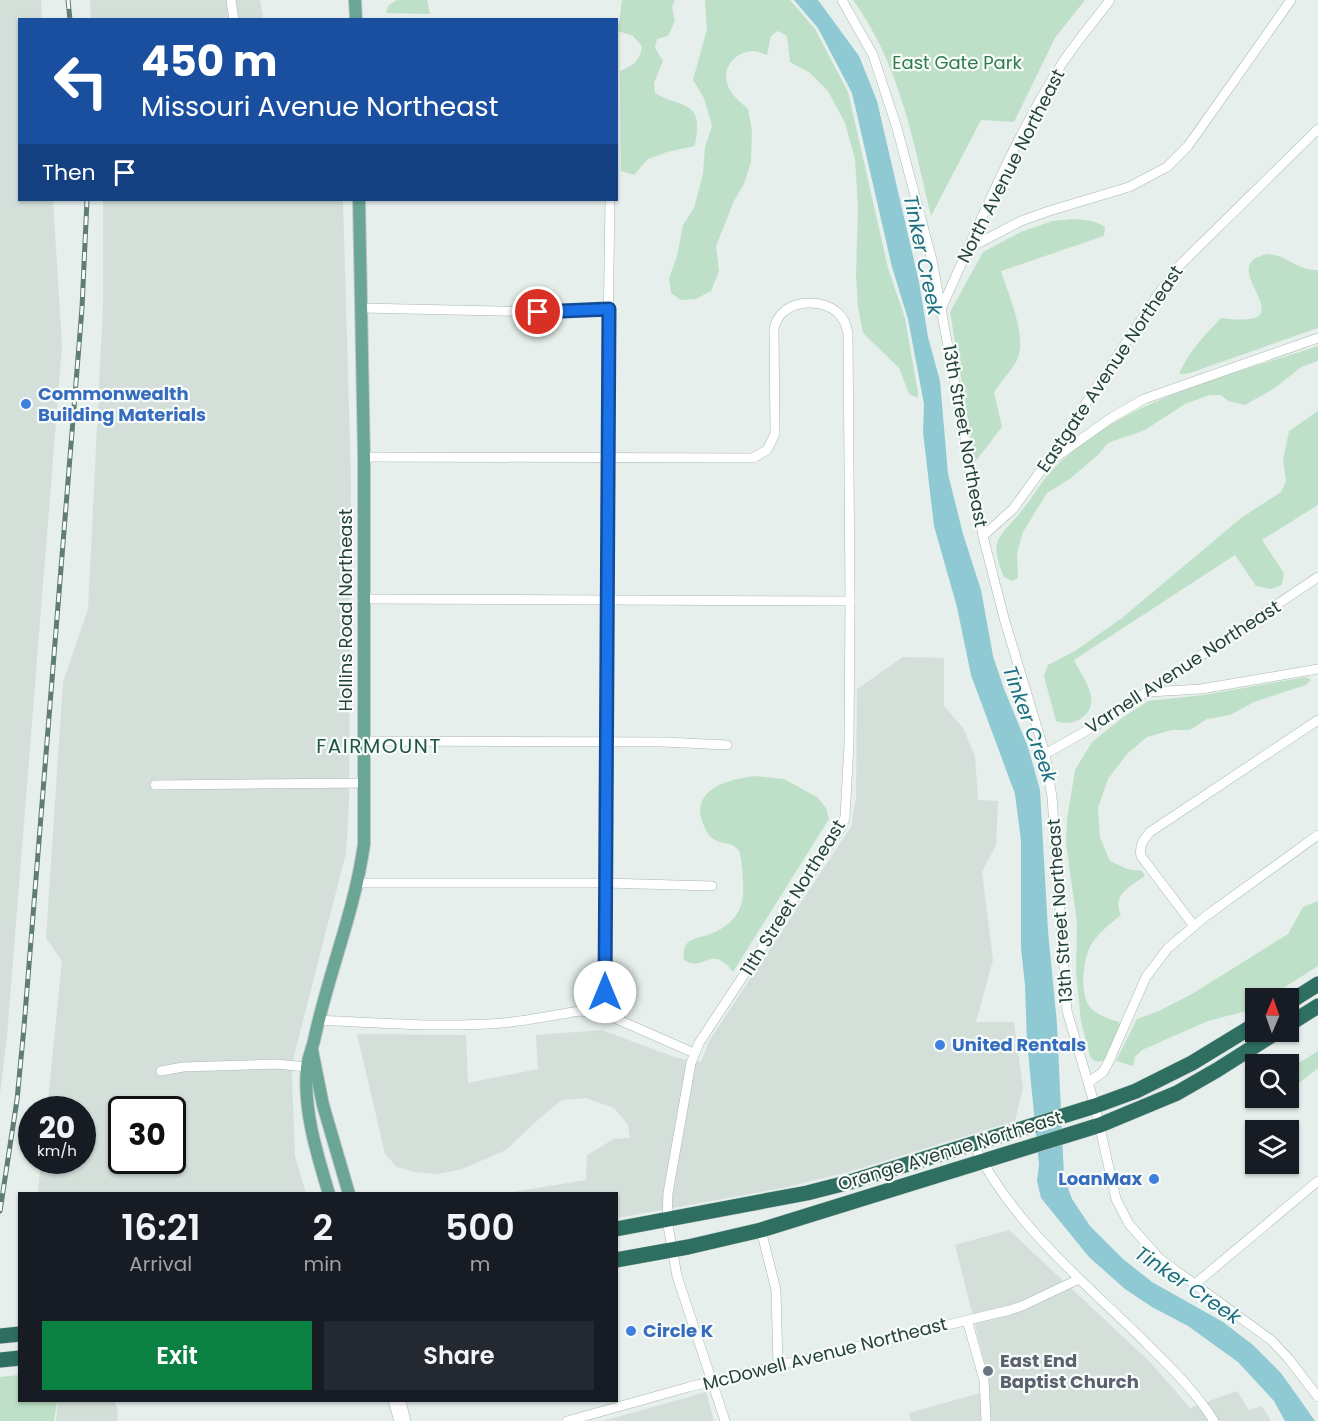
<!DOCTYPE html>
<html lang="en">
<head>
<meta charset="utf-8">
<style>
  :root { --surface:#171b24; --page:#242831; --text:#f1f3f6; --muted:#9ea1a6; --accent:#0b8043 }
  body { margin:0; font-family:Poppins,sans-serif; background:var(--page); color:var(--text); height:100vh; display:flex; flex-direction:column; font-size:22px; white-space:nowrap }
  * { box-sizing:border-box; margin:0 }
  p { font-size:20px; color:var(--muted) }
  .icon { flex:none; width:33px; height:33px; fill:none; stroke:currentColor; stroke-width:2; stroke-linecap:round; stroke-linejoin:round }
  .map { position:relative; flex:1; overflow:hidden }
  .sheet { position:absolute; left:18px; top:1192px; width:600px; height:210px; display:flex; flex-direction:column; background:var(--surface); border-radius:0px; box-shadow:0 2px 4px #0004 }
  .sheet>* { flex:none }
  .hud { position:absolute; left:18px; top:18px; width:600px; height:183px; border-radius:0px; box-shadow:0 2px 4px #0004; background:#1a4fa0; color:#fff; overflow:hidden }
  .needle { width:39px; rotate:2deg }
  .tools { position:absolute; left:1245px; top:988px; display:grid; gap:12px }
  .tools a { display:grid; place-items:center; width:54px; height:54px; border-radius:0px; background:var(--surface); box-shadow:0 2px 4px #0004; font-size:30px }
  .speed { position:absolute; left:18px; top:1096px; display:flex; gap:12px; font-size:30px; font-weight:700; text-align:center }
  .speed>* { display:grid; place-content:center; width:78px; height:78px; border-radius:50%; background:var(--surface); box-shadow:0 2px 4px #0004; line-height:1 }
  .speed small { font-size:15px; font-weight:400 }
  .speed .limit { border:3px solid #111; border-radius:9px; background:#fff; color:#111 }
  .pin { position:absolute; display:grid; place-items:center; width:51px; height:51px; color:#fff; margin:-26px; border:3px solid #fff; border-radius:50%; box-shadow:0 2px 6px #0007 }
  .me { position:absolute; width:66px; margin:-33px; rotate:0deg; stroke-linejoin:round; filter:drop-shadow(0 0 4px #0008) }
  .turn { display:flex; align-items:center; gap:21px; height:126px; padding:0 24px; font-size:27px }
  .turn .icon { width:78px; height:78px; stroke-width:2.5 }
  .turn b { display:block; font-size:42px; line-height:51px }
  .then { display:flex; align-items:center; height:57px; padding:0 24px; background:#0003; gap:12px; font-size:22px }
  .eta { display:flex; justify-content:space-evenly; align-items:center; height:102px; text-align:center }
  .eta b { font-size:36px; font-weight:600; line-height:42px }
  .primary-button { display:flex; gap:12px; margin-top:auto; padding:12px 24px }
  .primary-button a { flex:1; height:69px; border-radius:0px; background:var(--accent); color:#fff; font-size:24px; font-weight:600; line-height:69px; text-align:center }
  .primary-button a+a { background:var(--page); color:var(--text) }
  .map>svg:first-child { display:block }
  .built { fill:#d4dfda; fill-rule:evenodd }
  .green { fill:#bfe0c8 }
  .water { fill:#8ec9d4 }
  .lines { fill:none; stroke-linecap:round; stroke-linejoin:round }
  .minor-casing { stroke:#a8b8b2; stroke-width:10 }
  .major-casing { stroke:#c2cac8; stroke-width:14 }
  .highway-casing { stroke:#c2cac8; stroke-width:16 }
  .minor { stroke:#fff; stroke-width:9 }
  .major { stroke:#6aa596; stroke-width:12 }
  .highway { stroke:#2f6f62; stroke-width:15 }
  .rail-casing { stroke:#5f7d75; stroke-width:5 }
  .rail { stroke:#f7fbf9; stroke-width:3; stroke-dasharray:9; stroke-linecap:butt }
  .route-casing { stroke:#114b97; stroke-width:15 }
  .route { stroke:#1a73e8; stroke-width:10 }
  .shop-dot { fill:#3f7fe0; stroke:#f7fbf9; stroke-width:2 }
  .worship-dot { fill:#6b7280; stroke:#f7fbf9; stroke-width:2 }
  .labels { text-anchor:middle; stroke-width:4.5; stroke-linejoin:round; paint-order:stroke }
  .park-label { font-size:18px; fill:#2d7a4b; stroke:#f7fbf9 }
  .street-label { font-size:18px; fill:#24423a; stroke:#f7fbf9 }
  .shop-label { font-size:18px; font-weight:bold; fill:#366cbe; stroke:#f7fbf9; text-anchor:start }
  .worship-label { font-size:18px; font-weight:bold; fill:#5b616d; stroke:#f7fbf9; text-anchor:start }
  .water-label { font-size:20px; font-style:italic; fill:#1c6f80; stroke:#f7fbf9 }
  .neighbourhood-label { font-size:20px; letter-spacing:1.5px; fill:#1f5548; stroke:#f7fbf9 }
</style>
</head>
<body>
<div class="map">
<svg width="1318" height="1421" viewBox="0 0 1318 1421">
  <rect width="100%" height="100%" fill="#e6efeb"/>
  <g class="built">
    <polygon points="0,0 41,0 42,19 20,20 20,200 53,200 62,346 7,1036 0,1094"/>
    <polygon points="90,0 260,0 263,19 91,19"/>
    <path d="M103,200h240l8,280 -2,322 -3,51 -52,203 -2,21 3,79 11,38h-267l-1,-4 3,-29h41v-51h-35l15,-149 -16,-23 17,-256 25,-73 15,-302zM122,1110h50v51h-50z"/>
    <polygon points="903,657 944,658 944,706 963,728 975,756 978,800 998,801 996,845 982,872 993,960 976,1022 1014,1022 1023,1088 1015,1121 848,1172 783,1188 617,1218 616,1194 501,1194 586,1180 587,1155 614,1139 630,1138 628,1125 614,1108 586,1098 562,1100 541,1117 506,1150 462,1169 438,1174 415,1172 397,1167 385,1154 357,1034 466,1035 468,1083 538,1069 536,1035 602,1030 677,1058 701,1062 709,1041 851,827 856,798 857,689"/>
    <polygon points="1009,1230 1151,1363 1190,1408 1237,1391 1249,1410 1262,1406 1271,1421 911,1421 909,1413 980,1393 988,1386 988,1377 955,1245"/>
    <polygon points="706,1392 714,1421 603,1421"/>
    <polygon points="58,1401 114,1401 117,1407 118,1421 56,1421"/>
  </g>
  <g class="green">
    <polygon points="397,0 427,0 430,14 386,13 389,5"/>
    <path d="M622,0h53l-3,7 3,14 -7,15 -11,3 -2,9 8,13 -9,22 1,10c30,17 49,6 40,53l-28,6 -19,7 -14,16 -13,-4 -1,-100c14,-6 20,-10 22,-25l-9,-10 -15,-5z"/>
    <path d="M705,0h85l25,29 33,63 40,176 17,50 13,75v5l-9,-4 -10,-26 -36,-35 -5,-26 -2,-31 2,-69 -3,-48 -10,-36 -17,-32 -18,-18 -20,-11 -3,-26 -9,-5 -7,5 -4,19c-4,-1 -10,-4 -14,-4 -16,0 -31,16 -26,32 3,11 13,19 21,26l4,22 -1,31 -7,22 -10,17 -18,45 3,25 -8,20 -15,8 -15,1 -10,-7 -2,-15 8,-22 6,-31 11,-17 9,-34 2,-27 7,-21 -8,-28 -11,-18 14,-51z"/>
    <path d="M853,0h232l-30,38 -41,84 -33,-2 -50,96c-18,-76 -31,-151 -78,-216z"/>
    <path d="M1074,219c12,1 21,1 31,8l-1,9 -103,35c7,23 28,68 15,91 -6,10 -15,20 -22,30l8,35 -27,35 -25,-150 33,-60 38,-20 31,-11z"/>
    <path d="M1266,254c21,0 28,16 52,16v58l-131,46h-8c10,-23 25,-38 42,-56 83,11 10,-39 32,-58 2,-3 9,-4 13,-6z"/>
    <path d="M1318,346v15l-17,6 -26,21 -30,17 -17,-4 -7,-6h-12l-24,9 -40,26 -37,13 -11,13 -26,22 -24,15 -24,39 -6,21 1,25 -6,3 -8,-4c-17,-40 -3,-39 18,-67 11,-13 19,-28 30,-40 71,-72 174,-93 266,-124z"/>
    <path d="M1318,411v94l-56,35 22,33 -2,12 -11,4 -15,-3 -21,-31 -161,105c8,17 29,41 9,57 -9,7 -17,7 -27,4l-12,-45 4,-11 27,-14 47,-33 119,-100 40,-26 5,-11 -3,-21 6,-29z"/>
    <path d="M1306,677l5,3 -5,5 -52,17 -24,13 -23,4 -17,11h-18l-25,7 -20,17 -19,25 -10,29 2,29 10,24 17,8 15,2 3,5c-14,10 -34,19 -24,39 -11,9 -22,17 -30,30 -8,14 -12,49 -1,62 8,9 19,12 29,15l1,5 -16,33c-7,3 -10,2 -14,-4l-9,-34 -5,-51 1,-48 -11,-80 1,-24 8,-49 17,-28 30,-24 26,-17 56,-6z"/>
    <path d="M755,776l29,3 33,18 9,11 3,11 -96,153c-22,-29 -29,1 -49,-12 -3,-24 13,-20 29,-27 16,-7 28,-19 30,-37 1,-7 -1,-40 -4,-45 -7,-10 -15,-6 -24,-11 -7,-4 -10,-11 -13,-19 -11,-33 29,-42 53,-45z"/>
    <polygon points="1318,901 1318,966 1266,999 1256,999 1255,1005 1246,1011 1208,1021 1142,1050 1135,1057 1133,1066 1116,1061 1137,1019 1161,1010 1192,994 1288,934 1303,907"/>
    <polygon points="1318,1051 1318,1068 1289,1091 1289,1066 1302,1061"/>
    <polygon points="19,1375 20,1401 57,1401 54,1421 0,1421 0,1377"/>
  </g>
  <polygon class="water" points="794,0 818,0 859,56 877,101 919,282 928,337 940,381 948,474 963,534 981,590 993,656 1004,689 1028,747 1040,790 1048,931 1057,1024 1064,1177 1072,1199 1090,1226 1123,1259 1152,1282 1223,1322 1253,1345 1281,1373 1315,1421 1285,1421 1274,1401 1238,1362 1188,1326 1152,1307 1125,1289 1089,1257 1041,1198 1037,1181 1039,1165 1027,1042 1025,985 1021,948 1021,841 1015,794 971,675 957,607 934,526 923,432 924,404 908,319 892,267 852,93 818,28"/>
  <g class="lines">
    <defs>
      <g id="minor">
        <polyline points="231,0 234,20"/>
        <polyline points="842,0 873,55 897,128 932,260 983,536 1004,618 1045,754 1052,797 1067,1011 1095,1106 1116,1199 1129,1224 1160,1259 1271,1340 1288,1358 1318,1397"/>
        <polyline points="969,248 1021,221 1049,211 1129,187 1167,167 1188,146 1291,0"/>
        <path d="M942,307c37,-82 72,-169 121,-245 15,-22 31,-41 47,-62"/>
        <polyline points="362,308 538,312 609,310"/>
        <path d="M364,457l389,1 14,-8 8,-16 -1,-105c5,-28 43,-33 63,-17 7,6 9,13 11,21l2,268 -1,143 -4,73 -3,9 -143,217 -8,20 -23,130 -1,27 10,56 48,145"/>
        <polyline points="1049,462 1111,418 1144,399 1318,338"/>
        <polyline points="983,536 1013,509 1045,465 1159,293 1180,265 1318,129"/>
        <polyline points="365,599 850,601"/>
        <polyline points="1148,692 1201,689 1318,669"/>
        <polyline points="364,741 664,742 727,745"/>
        <polyline points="1045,754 1095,726 1318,577"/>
        <polyline points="155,785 365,783"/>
        <polyline points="357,883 605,883 712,886"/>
        <path d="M1194,926l-53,-70c-2,-10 2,-16 9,-24l168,-112"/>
        <polyline points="605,1014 607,401 610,200"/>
        <path d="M318,1020c61,3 123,8 184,3 26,-2 52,-8 78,-12l25,3 89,39"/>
        <polyline points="161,1071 183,1067 276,1064 307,1067"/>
        <polyline points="1089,1082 1103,1072 1109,1061 1146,977 1168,948 1206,916 1318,835"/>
        <path d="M973,1143c39,82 113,140 175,202 24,24 48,47 66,76"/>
        <polyline points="761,1230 776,1290 778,1365"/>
        <polyline points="1195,1284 1318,1181"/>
        <polyline points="967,1320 984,1380 986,1421"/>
        <polyline points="393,1401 399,1421"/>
        <polyline points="401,1401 406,1421"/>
        <polyline points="567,1421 689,1387 1010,1310 1022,1306 1079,1279"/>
      </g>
      <g id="major">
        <polyline points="355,0 356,20"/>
        <polyline points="312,1050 323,1105 349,1194"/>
        <path d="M329,1194c-12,-40 -26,-84 -22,-126 1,-11 6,-21 8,-32 14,-64 40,-126 49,-192v-387l-5,-257"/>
      </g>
      <g id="highway">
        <polyline points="1288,1003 1318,984"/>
        <polyline points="1288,1025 1318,1006"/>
        <polyline points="616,1229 807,1193 850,1182 1095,1106 1136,1091 1192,1063 1256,1024"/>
        <polyline points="616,1260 688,1247 761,1230 1100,1125 1177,1093 1217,1070 1277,1032"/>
        <polyline points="0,1336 20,1334"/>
        <polyline points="0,1360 20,1358"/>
      </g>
    </defs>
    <use href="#minor" class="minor-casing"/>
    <use href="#major" class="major-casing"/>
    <use href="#highway" class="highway-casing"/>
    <use href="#minor" class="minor"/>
    <use href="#major" class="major"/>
    <use href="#highway" class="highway"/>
    <defs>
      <g id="rail">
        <polyline points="68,0 70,20"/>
        <polyline points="0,1211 17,1100 24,1027 82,308 87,200"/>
      </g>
    </defs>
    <use href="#rail" class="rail-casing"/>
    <use href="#rail" class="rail"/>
  </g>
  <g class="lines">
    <defs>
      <polyline id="route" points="538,312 609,309 605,992"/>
    </defs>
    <use href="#route" class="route-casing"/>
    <use href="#route" class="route"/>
  </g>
  <g class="shop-dot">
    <circle cx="26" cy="404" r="6"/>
    <circle cx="940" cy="1045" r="6"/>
    <circle cx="1154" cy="1179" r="6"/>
    <circle cx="631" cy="1331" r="6"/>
  </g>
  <circle class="worship-dot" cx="988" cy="1371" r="6"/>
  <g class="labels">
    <g class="park-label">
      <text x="957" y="69">East Gate Park</text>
    </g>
    <g class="street-label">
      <text transform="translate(1011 166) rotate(-63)" y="6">North Avenue Northeast</text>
      <text transform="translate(1110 369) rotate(-56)" y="6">Eastgate Avenue Northeast</text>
      <text transform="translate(965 436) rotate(80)" y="6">13th Street Northeast</text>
      <text transform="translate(346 610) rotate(-90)" y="6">Hollins Road Northeast</text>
      <text transform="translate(1183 667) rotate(-33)" y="6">Varnell Avenue Northeast</text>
      <text transform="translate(793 898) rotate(-58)" y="6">11th Street Northeast</text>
      <text transform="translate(1060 911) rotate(-94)" y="6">13th Street Northeast</text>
      <text transform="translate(950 1151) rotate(-17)" y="6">Orange Avenue Northeast</text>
      <text transform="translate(825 1354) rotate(-14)" y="6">McDowell Avenue Northeast</text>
    </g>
    <g class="shop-label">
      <text x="38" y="400">Commonwealth<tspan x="38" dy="21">Building Materials</tspan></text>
      <text x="952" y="1051">United Rentals</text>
      <text x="1142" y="1185" text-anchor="end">LoanMax</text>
      <text x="643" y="1337">Circle K</text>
    </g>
    <g class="worship-label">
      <text x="1000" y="1367">East End<tspan x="1000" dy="21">Baptist Church</tspan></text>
    </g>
    <g class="water-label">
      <text transform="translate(923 255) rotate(78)" y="7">Tinker Creek</text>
      <text transform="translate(1030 724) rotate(70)" y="7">Tinker Creek</text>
      <text transform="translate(1188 1285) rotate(34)" y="7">Tinker Creek</text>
    </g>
    <g class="neighbourhood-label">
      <text x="379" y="753">FAIRMOUNT</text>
    </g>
  </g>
</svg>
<div class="tools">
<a><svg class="needle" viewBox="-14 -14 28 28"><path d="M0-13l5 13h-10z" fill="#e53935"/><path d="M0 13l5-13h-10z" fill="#9ea1a6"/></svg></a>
<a><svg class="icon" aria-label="search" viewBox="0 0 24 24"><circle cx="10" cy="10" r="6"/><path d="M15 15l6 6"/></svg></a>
<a><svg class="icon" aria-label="layers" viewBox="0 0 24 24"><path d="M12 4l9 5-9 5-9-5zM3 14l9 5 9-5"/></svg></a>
</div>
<div class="speed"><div>20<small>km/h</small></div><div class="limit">30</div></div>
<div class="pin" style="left:538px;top:312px;background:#d93025"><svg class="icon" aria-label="arrive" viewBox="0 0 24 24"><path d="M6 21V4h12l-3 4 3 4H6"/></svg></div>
<svg class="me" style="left:605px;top:992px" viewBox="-20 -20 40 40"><circle r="19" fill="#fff"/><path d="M0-13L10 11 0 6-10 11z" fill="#1a73e8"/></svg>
<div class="hud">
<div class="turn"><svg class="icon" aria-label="left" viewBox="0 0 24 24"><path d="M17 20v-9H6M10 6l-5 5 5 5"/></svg><div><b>450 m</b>Missouri Avenue Northeast</div></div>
<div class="then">Then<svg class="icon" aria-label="arrive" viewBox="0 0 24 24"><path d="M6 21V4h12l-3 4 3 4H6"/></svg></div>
</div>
<section class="sheet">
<div class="eta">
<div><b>16:21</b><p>Arrival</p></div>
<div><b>2</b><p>min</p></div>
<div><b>500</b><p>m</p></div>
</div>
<div class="primary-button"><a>Exit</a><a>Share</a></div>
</section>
</div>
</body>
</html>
